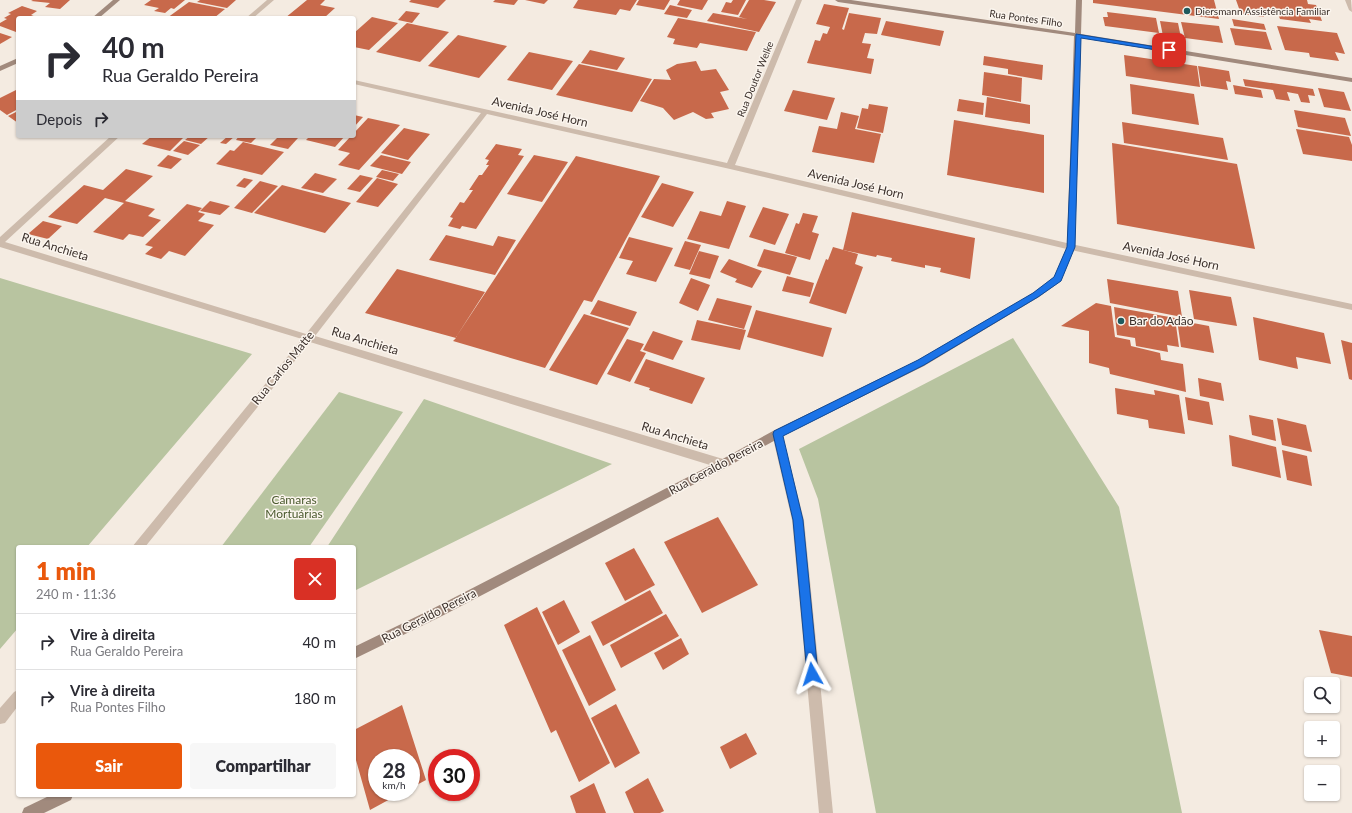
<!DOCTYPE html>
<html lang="pt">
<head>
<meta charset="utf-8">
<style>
  :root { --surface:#fff; --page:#f7f7f7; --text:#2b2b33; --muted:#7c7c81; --line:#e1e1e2; --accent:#ea580c }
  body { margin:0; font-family:Lato,sans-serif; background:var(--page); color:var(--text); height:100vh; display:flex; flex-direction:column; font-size:15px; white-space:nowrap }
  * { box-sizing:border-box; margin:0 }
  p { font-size:13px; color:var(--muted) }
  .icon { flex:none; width:22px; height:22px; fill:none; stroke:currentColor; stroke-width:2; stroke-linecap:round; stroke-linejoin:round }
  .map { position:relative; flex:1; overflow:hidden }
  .side { position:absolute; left:16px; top:545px; width:340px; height:252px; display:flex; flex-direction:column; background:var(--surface); border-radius:4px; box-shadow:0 1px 3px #0004 }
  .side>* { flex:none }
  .guide { position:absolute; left:16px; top:16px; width:340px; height:122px; border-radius:4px; box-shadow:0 1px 3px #0004; background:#fff; color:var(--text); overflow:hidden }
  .controls { position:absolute; left:1304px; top:677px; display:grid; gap:8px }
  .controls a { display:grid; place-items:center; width:36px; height:36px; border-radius:4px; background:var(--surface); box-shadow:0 1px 3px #0004; font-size:20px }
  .speed { position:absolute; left:368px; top:749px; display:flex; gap:8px; font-size:20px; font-weight:700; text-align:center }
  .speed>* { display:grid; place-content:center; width:52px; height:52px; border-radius:50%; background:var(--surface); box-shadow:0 1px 3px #0004; line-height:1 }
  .speed small { font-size:10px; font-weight:400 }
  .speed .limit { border:6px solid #d22; background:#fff; color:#111 }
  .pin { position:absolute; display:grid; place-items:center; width:34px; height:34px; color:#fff; margin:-17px; border-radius:8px; box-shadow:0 2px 6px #0006 }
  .me { position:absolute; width:44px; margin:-22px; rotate:354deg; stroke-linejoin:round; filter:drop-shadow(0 0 3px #0008) }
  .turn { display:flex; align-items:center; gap:14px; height:84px; padding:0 20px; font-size:18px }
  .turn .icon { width:52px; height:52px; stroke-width:2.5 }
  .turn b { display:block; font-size:28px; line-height:34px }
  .then { display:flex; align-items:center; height:38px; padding:0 20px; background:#0003; gap:8px; font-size:15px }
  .round { display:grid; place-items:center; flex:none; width:42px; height:42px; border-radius:4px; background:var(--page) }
  .overview { display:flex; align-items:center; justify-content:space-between; height:68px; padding:0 20px }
  h1 { font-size:24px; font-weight:800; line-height:30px; color:var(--accent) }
  .cta { display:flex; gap:8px; margin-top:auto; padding:8px 20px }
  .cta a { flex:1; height:46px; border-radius:4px; background:var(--accent); color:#fff; font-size:16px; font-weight:800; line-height:46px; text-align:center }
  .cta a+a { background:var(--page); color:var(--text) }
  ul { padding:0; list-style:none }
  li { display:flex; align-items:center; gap:12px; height:56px; padding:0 20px; border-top:1px solid var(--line) }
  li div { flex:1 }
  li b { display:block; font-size:15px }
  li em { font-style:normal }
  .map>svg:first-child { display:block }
  .green { fill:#b8c4a0 }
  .building { fill:#c8694b }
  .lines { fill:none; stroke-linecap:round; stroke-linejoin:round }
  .street { fill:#cdbbac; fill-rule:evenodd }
  .secondary { fill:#a18a7d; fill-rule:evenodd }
  .route { fill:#1a73e8; stroke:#114b97 }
  .poi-dot { fill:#1f5a5e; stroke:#fbf5ee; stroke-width:1.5 }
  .labels { text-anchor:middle; stroke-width:3; stroke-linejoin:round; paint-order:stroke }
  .far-poi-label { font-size:10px; fill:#3b302b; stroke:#fbf5ee; text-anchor:start }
  .far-street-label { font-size:10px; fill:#3b302b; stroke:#fbf5ee }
  .street-label { font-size:12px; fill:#3b302b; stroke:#fbf5ee }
  .poi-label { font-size:12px; fill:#3b302b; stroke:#fbf5ee; text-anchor:start }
  .park-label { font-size:12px; fill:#4a5a2e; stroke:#fbf5ee }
</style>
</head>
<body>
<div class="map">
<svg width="1352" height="813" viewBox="0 0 1352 813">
  <rect width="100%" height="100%" fill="#f4ebe1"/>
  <g class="green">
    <polygon points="0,278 252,354 87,547 18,547 18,628 0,649"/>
    <polygon points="1013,338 1119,507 1182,813 876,813 818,499 799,449"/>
    <polygon points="339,392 403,412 309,547 221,547"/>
    <polygon points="424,399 612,464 354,591 354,547 327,547"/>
  </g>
  <g class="building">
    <polygon points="33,0 70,0 60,9 45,7 50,3 31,1"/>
    <polygon points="151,0 185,0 174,9 171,8 165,13 154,11 159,8 144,5"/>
    <polygon points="200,0 236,0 227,8 197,2"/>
    <polygon points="307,0 325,0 320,5 335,8 324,18 285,18"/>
    <polygon points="411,0 446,0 438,8 409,2"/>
    <polygon points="495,0 518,0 514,5 493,2"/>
    <polygon points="525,0 548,0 544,4"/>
    <polygon points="578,0 637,0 630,11 620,9 616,15 573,8"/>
    <polygon points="639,0 670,0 664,10 636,5"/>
    <polygon points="680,0 708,0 702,10 677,5"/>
    <polygon points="733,0 746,0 738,15 721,12 726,2 731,3"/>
    <polygon points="749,0 764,0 776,2 759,32 707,21 713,13 747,19 739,17"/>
    <polygon points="1093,0 1214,0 1219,19 1093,3"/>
    <polygon points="1236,0 1307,0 1308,4 1316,5 1322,21 1309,19 1311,23 1280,19 1278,14 1263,12 1264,17 1241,14"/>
    <polygon points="189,2 225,9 214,18 196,18 187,16 184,18 167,18"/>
    <polygon points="824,4 849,8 842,29 844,30 849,13 881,18 877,34 865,33 862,43 871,44 867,58 874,59 871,74 807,63 815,40 820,41 823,33 827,34 830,27 816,24"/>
    <polygon points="670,5 692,10 687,18 664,14"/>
    <polygon points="22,6 37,11 31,15 39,18 18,18 18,31 16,32 0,26 0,23 7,19 4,18 11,14 8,13"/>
    <polygon points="406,11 420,13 412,23 398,20"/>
    <polygon points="1107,12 1156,18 1159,33 1105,26 1103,17 1108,17"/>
    <polygon points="372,17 398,23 369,50 354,47 354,33"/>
    <polygon points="678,18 756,32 747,51 700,43 697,48 673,44 675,39 667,37"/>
    <polygon points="1232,19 1264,24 1266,30 1234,26"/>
    <polygon points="886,21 944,31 940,46 881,35"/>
    <polygon points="1160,21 1178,23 1181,38 1163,36"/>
    <polygon points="1181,22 1219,26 1223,43 1185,38"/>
    <polygon points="407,23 449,32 420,62 376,52"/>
    <polygon points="1277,26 1337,33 1345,54 1335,52 1339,61 1310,57 1309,53 1285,50"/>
    <polygon points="1230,28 1266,32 1272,50 1235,45"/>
    <polygon points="0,33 12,37 0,44"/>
    <polygon points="458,35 507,46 479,78 428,66"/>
    <polygon points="590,50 625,58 617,70 581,63"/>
    <polygon points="529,52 573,61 552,90 507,80"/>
    <polygon points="1124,55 1197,66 1200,87 1126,76"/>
    <polygon points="984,56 1043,65 1042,80 1008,74 1008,69 983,65"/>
    <polygon points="696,61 701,71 716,69 729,90 720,92 729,109 711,113 714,118 706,119 693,112 674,120 663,108 640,101 654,79 671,80 666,70 677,64"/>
    <polygon points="579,64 618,72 652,79 632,112 556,95"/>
    <polygon points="1198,66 1229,71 1231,82 1226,81 1228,90 1201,86"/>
    <polygon points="984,72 1022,78 1021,102 982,95"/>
    <polygon points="1243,79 1313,89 1315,96 1308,95 1310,103 1301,102 1298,94 1287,92 1290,101 1276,99 1273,90 1245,86"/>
    <polygon points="1130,84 1194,94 1199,125 1132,114"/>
    <polygon points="1233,85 1261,90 1263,98 1235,94"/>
    <polygon points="1318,88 1344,92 1351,111 1324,107"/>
    <polygon points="18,89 18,109 7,115 0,110 0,98"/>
    <polygon points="793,90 835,98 827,120 784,111"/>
    <polygon points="987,97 1030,105 1030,124 985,117"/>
    <polygon points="959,99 984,103 983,115 957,111"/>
    <polygon points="869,104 888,107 883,133 857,128 862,108 868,109"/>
    <polygon points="1294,110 1345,118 1351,136 1298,127"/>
    <polygon points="18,111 18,123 8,116"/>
    <polygon points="841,112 859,116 855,129 881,134 874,163 812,152 819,126 837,129"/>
    <polygon points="354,115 363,117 354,127"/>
    <polygon points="368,118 400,125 359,170 338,165 350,153 338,150 351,136 354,136 354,133"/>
    <polygon points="954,120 1044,135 1044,193 947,175"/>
    <polygon points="1122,122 1223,138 1228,160 1124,143"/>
    <polygon points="404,128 430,134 408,160 381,153"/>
    <polygon points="1296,129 1349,137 1352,145 1352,161 1303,154"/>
    <polygon points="152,136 185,136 170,151 142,144"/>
    <polygon points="190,136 210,136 201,144 185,140"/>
    <polygon points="228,136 235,136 226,144 220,143"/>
    <polygon points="239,136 258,136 251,143 236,140"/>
    <polygon points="279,136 287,136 298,138 288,149 270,145"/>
    <polygon points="310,136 345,136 335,147 306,140"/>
    <polygon points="184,141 200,145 188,155 173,151"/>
    <polygon points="243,142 284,152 262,175 216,164 230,150 234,151"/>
    <polygon points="1112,143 1237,164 1255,249 1117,224"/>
    <polygon points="496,144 522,149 518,155 524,156 476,229 462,226 460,229 448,226 453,218 450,217 460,202 464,203 473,190 469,190 479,175 482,175 489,165 486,165 489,160 485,159"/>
    <polygon points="168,155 182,159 171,169 157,166"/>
    <polygon points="381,155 411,162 402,174 370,166"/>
    <polygon points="534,155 568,162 542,202 507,194"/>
    <polygon points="576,156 660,176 592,302 584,300 545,368 453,341 456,338 365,313 397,269 485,292 456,337"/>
    <polygon points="126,169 153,176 125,201 155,209 148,216 161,220 143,237 129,234 123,240 93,232 124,203 105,198 77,224 48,217 84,185 103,190"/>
    <polygon points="382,170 399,174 393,181 376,177"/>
    <polygon points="315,173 337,179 323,193 301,188"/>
    <polygon points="360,175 373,178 360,192 347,189"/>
    <polygon points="244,178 253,180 245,188 236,186"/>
    <polygon points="377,178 398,184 378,207 356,202"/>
    <polygon points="260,181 278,186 252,213 234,208"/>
    <polygon points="662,183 694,192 673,227 641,217"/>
    <polygon points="282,185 351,203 325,233 254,213"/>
    <polygon points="210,201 230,206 220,215 200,211"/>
    <polygon points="727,201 746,206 729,249 687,239 700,211 721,216"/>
    <polygon points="187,204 202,208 198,212 205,214 198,221 214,225 185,256 169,251 161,259 145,254 153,247 145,245"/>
    <polygon points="763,207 789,214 775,245 749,237"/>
    <polygon points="852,212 975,238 970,279 940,272 941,268 925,265 925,268 891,261 892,258 877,255 876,257 843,250"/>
    <polygon points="803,213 818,216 812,232 819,234 810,260 785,253 796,223 799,224"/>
    <polygon points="43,221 62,226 48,239 28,234"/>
    <polygon points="446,235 493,246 498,236 516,240 495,275 429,260"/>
    <polygon points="629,237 673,248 656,282 626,274 633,261 619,258"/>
    <polygon points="685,241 701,245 690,270 674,266"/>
    <polygon points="833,247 858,254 855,264 863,267 846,314 809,303 826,259 828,260"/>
    <polygon points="764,249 797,257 790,275 757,266"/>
    <polygon points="699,251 719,256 710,279 689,274"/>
    <polygon points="729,259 762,271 752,288 735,282 737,279 720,272"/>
    <polygon points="787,276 814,283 810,297 782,291"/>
    <polygon points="691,278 710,285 698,311 679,303"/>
    <polygon points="1107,279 1178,291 1182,317 1110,303"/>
    <polygon points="1189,290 1231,297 1237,326 1194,319"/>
    <polygon points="717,298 752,306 744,329 708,320"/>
    <polygon points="598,300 637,312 630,326 590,314"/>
    <polygon points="1096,303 1111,306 1115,337 1130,340 1131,346 1160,353 1161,360 1183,364 1186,392 1110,374 1109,368 1089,363 1089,331 1061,326"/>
    <polygon points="1114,307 1175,318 1179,347 1167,345 1168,352 1136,346 1135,338 1117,335"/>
    <polygon points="756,310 832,328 823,357 747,337"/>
    <polygon points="584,314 629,328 597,385 549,370"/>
    <polygon points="1253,317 1324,333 1331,364 1296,357 1298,369 1259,360"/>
    <polygon points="697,320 746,330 740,350 691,340"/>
    <polygon points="1177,320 1209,326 1214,353 1181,347"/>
    <polygon points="653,331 683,341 673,360 643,350"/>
    <polygon points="627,339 644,344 640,351 646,353 630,382 607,374"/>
    <polygon points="1341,340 1352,343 1352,380 1349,379"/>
    <polygon points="646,359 705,378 692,404 649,390 650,388 634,383"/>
    <polygon points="1198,378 1221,383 1224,401 1200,396"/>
    <polygon points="1115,388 1155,395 1154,390 1179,395 1185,434 1149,428 1148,420 1117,414"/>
    <polygon points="1185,397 1209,402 1213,425 1188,420"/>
    <polygon points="1249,415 1273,420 1276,441 1252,435"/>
    <polygon points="1277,418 1306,425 1312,452 1282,445"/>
    <polygon points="1229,435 1276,447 1281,478 1232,466"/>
    <polygon points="1282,450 1307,456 1312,486 1287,480"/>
    <polygon points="718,517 758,585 702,613 664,542"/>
    <polygon points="634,548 655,585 625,601 605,563"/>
    <polygon points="650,590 663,613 603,646 591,622"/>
    <polygon points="564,600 580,632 558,645 542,612"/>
    <polygon points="537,607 610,763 579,782 556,730 551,733 504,625"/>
    <polygon points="666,614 679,636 621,668 610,645"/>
    <polygon points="1319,630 1352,636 1352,677 1331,673"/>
    <polygon points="590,635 616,690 589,706 562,650"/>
    <polygon points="681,638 689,654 663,670 654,653"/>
    <polygon points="616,704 640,753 615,768 591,718"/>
    <polygon points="402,705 426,780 411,788 411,758 377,758 377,792 403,792 370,810 354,753 354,730"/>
    <polygon points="746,733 757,754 730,769 720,747"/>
    <polygon points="648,778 664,811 660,813 634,813 625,792"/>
    <polygon points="594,783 606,813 576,813 570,796"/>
  </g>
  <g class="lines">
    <g class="street">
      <polygon points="267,0 274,0 253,18 246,18"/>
      <polygon points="796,0 802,0 735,165 1071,244 1352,304 1352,310 1071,250 730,169 487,114 315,336 723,459 727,461 728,464 727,467 723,469 310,342 145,547 132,547 302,339 0,247 0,237 111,136 120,136 5,242 306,334 481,113 354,84 354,80 727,163"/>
      <polygon points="1345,0 1351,0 1352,12 1349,10"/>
      <polygon points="777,430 781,431 782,434 804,520 833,813 819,813 792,520 772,434 773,431"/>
      <polygon points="18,690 18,706 5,723 0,724 0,708 14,692"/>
    </g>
    <g class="secondary">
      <polygon points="113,0 120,0 99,18 92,18"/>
      <polygon points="835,0 851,0 1075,33 1076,0 1082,0 1081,34 1352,78 1352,82 1081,38 1075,247 1061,281 1039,297 924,366 781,437 727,467 440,617 354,659 354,647 432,609 719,461 773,431 918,360 1033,293 1054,277 1067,247 1074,36 838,2"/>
      <polygon points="18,58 18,63 0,71 0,66"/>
      <polygon points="51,795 73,795 71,800 44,813 22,813 24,808"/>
    </g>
  </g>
  <polygon class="route" points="1076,34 1169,49 1172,50 1169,52 1081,38 1075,247 1061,281 1038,297 924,365 783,436 803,520 818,674 816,678 812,680 808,678 807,674 793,520 773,434 774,431 918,360 1033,293 1054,277 1067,247"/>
  <g class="poi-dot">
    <circle cx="1187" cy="11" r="4"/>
    <circle cx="1121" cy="321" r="4"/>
  </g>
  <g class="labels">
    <g class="far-poi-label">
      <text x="1195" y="15">Diersmann Assistência Familiar</text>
    </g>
    <g class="far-street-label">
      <text transform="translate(1026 18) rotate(8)" y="4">Rua Pontes Filho</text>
      <text transform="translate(755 79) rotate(-68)" y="4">Rua Doutor Welke</text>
    </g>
    <g class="street-label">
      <text transform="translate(540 112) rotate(13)" y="4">Avenida José Horn</text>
      <text transform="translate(856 184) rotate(13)" y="4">Avenida José Horn</text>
      <text transform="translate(55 247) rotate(17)" y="4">Rua Anchieta</text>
      <text transform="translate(1171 256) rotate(12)" y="4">Avenida José Horn</text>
      <text transform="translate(365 341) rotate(17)" y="4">Rua Anchieta</text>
      <text transform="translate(283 368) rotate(-51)" y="4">Rua Carlos Matte</text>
      <text transform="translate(675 436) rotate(17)" y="4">Rua Anchieta</text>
      <text transform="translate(716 467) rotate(-28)" y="4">Rua Geraldo Pereira</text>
      <text transform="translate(429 616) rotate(-27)" y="4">Rua Geraldo Pereira</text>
    </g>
    <g class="poi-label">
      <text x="1129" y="325">Bar do Adão</text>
    </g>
    <g class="park-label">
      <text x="294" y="504">Câmaras<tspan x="294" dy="14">Mortuárias</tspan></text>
    </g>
  </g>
</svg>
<div class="controls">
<a><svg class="icon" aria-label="search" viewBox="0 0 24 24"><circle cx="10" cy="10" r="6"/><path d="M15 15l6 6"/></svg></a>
<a>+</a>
<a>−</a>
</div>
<div class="speed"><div>28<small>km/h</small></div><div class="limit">30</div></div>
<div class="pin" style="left:1169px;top:50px;background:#d93025"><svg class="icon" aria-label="arrive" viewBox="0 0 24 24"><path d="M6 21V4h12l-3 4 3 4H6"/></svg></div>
<svg class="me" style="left:812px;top:674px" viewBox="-20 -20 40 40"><path d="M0-17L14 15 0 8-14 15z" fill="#1a73e8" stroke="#fff" stroke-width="4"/></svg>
<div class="guide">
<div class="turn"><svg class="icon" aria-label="right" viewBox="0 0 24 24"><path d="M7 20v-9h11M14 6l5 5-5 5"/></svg><div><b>40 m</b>Rua Geraldo Pereira</div></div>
<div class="then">Depois<svg class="icon" aria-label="right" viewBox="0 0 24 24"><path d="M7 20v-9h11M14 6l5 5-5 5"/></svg></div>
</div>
<section class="side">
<div class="overview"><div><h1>1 min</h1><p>240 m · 11:36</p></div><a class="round" style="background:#d93025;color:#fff"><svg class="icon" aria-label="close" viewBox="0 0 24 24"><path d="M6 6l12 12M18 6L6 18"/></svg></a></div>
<ul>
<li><svg class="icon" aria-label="right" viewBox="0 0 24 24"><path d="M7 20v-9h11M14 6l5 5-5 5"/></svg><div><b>Vire à direita</b><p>Rua Geraldo Pereira</p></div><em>40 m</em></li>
<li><svg class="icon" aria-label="right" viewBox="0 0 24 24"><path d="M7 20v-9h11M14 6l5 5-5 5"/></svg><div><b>Vire à direita</b><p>Rua Pontes Filho</p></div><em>180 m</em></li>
</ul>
<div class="cta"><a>Sair</a><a>Compartilhar</a></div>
</section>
</div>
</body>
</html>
